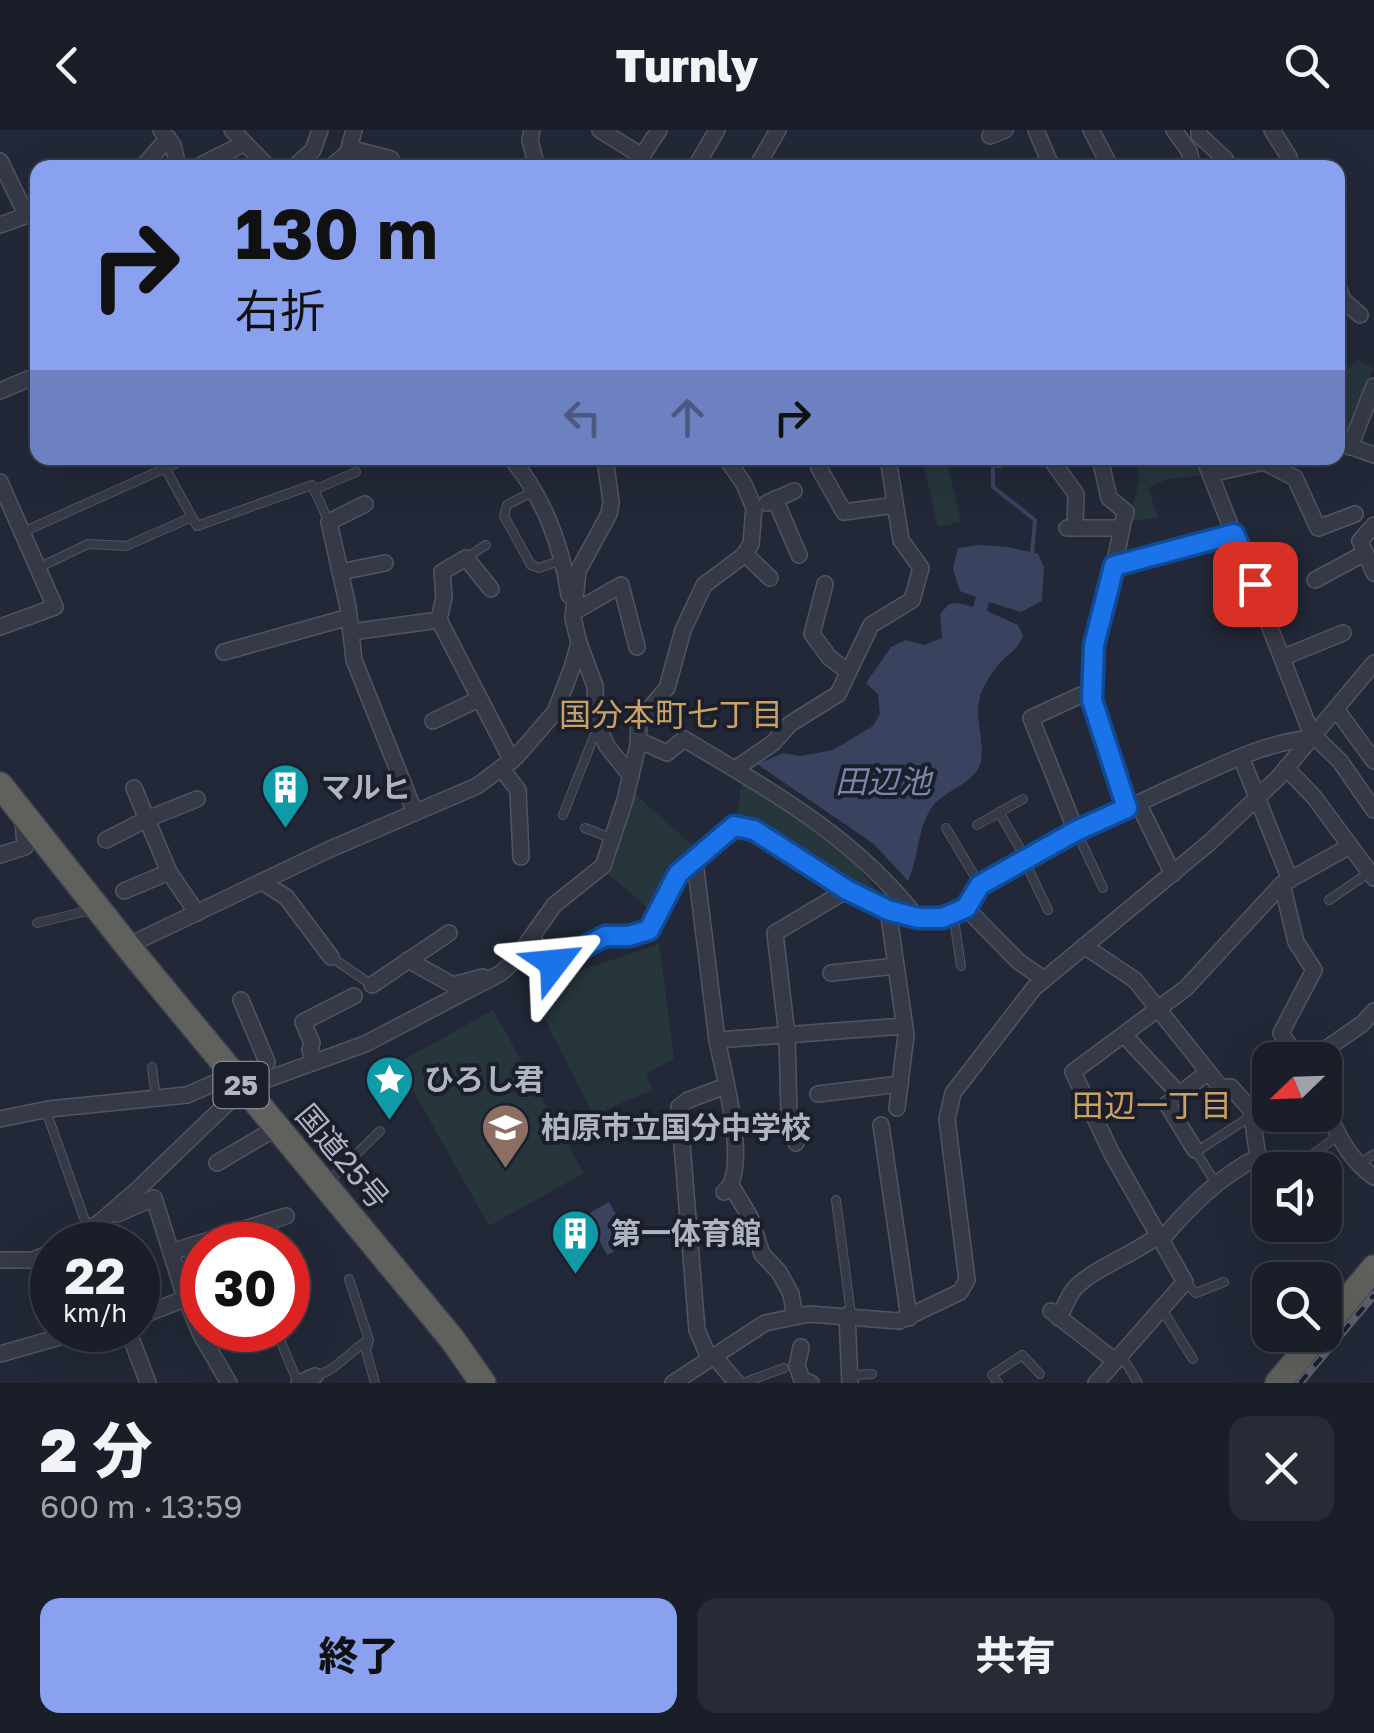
<!DOCTYPE html>
<html lang="ja">
<head>
<meta charset="utf-8">
<style>
  :root { --surface:#1a1e29; --page:#272b35; --text:#f1f3f6; --muted:#9fa2a8; --line:#383c46; --accent:#89a1ef }
  body { margin:0; font-family:"Golos Text","Noto Sans JP",sans-serif; background:var(--page); color:var(--text); height:100vh; display:flex; flex-direction:column; font-size:38px; white-space:nowrap }
  * { box-sizing:border-box; margin:0 }
  p { font-size:32px; color:var(--muted) }
  .icon { flex:none; width:55px; height:55px; fill:none; stroke:currentColor; stroke-width:2; stroke-linecap:round; stroke-linejoin:round }
  .map { position:relative; height:1253px; overflow:hidden }
  .details { display:flex; flex-direction:column; background:var(--surface); flex:1 }
  .details>* { flex:none }
  .hud { position:absolute; left:30px; top:30px; width:1315px; height:305px; border-radius:20px; box-shadow:0 10px 40px #0002,0 0 0 2px var(--line); background:#89a1ef; color:#111; overflow:hidden }
  .needle { width:65px; rotate:247deg }
  .tools { position:absolute; left:1252px; top:912px; display:grid; gap:20px }
  .tools a { display:grid; place-items:center; width:90px; height:90px; border-radius:20px; background:var(--surface); box-shadow:0 10px 40px #0002,0 0 0 2px var(--line); font-size:50px }
  .speed { position:absolute; left:30px; top:1092px; display:flex; gap:20px; font-size:50px; font-weight:700; text-align:center }
  .speed>* { display:grid; place-content:center; width:130px; height:130px; border-radius:50%; background:var(--surface); box-shadow:0 10px 40px #0002,0 0 0 2px var(--line); line-height:1 }
  .speed small { font-size:25px; font-weight:400 }
  .speed .limit { border:15px solid #d22; background:#fff; color:#111 }
  .pin { position:absolute; display:grid; place-items:center; width:85px; height:85px; color:#fff; margin:-42px; border-radius:20px; box-shadow:0 5px 15px #0006 }
  .me { position:absolute; width:110px; margin:-55px; rotate:61deg; stroke-linejoin:round; filter:drop-shadow(0 0 8px #0008) }
  .turn { display:flex; align-items:center; gap:35px; height:210px; padding:0 40px; font-size:45px }
  .turn .icon { width:130px; height:130px; stroke-width:2.5 }
  .turn b { display:block; font-size:70px; line-height:85px }
  .lanes { display:flex; align-items:center; height:95px; padding:0 40px; background:#0003; justify-content:center; gap:50px; direction:ltr }
  .lanes .off { opacity:.35 }
  .round { display:grid; place-items:center; flex:none; width:105px; height:105px; border-radius:20px; background:var(--page) }
  .summary { display:flex; align-items:center; justify-content:space-between; height:170px; padding:0 40px }
  h1 { font-size:60px; font-weight:800; line-height:75px }
  .action { display:flex; gap:20px; margin-top:auto; padding:20px 40px }
  .action a { flex:1; height:115px; border-radius:20px; background:var(--accent); color:#111; font-size:40px; font-weight:800; line-height:115px; text-align:center }
  .action a+a { background:var(--page); color:var(--text) }
  header { display:flex; justify-content:space-between; align-items:center; height:130px; padding:0 40px; background:var(--surface); font-size:45px; font-weight:800 }
  .map>svg:first-child { display:block }
  .green { fill:#27363b }
  .water { fill:#39435f }
  .lines { fill:none; stroke-linecap:round; stroke-linejoin:round }
  .stream { stroke:#39435f; stroke-width:4 }
  .service-casing { stroke:#505562; stroke-width:10 }
  .minor-casing { stroke:#505562; stroke-width:18 }
  .trunk-casing { stroke:#3d424f; stroke-width:28 }
  .service { stroke:#363a47; stroke-width:8 }
  .minor { stroke:#363a47; stroke-width:15 }
  .trunk { stroke:#60605d; stroke-width:25 }
  .rail-casing { stroke:#5a5f70; stroke-width:8 }
  .rail { stroke:#1b1f2c; stroke-width:4; stroke-dasharray:11; stroke-linecap:butt }
  .route-casing { stroke:#114b97; stroke-width:25 }
  .route { stroke:#1a73e8; stroke-width:18 }
  .labels { text-anchor:middle; stroke-width:8; stroke-linejoin:round; paint-order:stroke }
  .shield { fill:#1b1f2c; stroke:#838896; stroke-width:2.5 }
  .shield-label { font-size:28px; font-weight:bold; fill:#b0b5c4 }
  .poi-label { font-size:30px; font-weight:bold; fill:#b0b5c4; stroke:#1b1f2c; text-anchor:start }
  .street-label { font-size:30px; fill:#b0b5c4; stroke:#1b1f2c }
  .neighbourhood-label { font-size:32px; fill:#cba164; stroke:#1b1f2c }
  .water-label { font-size:32px; font-style:italic; fill:#7a87aa; stroke:#1b1f2c }
</style>
</head>
<body>
<header><svg class="icon" aria-label="back" viewBox="0 0 24 24"><path d="M15 5l-7 7 7 7"/></svg>Turnly<svg class="icon" aria-label="search" viewBox="0 0 24 24"><circle cx="10" cy="10" r="6"/><path d="M15 15l6 6"/></svg></header>
<div class="map">
<svg width="1374" height="1253" viewBox="0 0 1374 1253">
  <rect width="100%" height="100%" fill="#222837"/>
  <g class="green">
    <polygon points="1338,227 1349,238 1358,230 1373,238 1348,311 1340,306 1338,300"/>
    <polygon points="922,328 946,328 961,392 938,397"/>
    <polygon points="1137,328 1196,328 1203,345 1166,350 1148,358 1158,388 1130,391 1139,350"/>
    <polygon points="743,648 840,716 884,770 835,748 736,692"/>
    <polygon points="635,664 693,716 676,737 651,781 609,744"/>
    <polygon points="659,814 674,928 646,944 652,960 593,985 527,854 549,842 558,848"/>
    <polygon points="493,880 584,1043 489,1096 398,933"/>
  </g>
  <g class="water">
    <path d="M980,415l28,2 30,7 6,13 -2,34 -21,11 -32,-10 -2,9 31,14 5,10c-4,14 -15,19 -24,29 -7,8 -13,18 -17,27 -10,22 3,47 -1,69 -4,24 -36,29 -49,47 -15,22 -13,50 -24,74l-34,-37 -117,-80 26,-11 17,3 33,-6 40,-24 7,-12 -2,-20 -12,-11 25,-36 15,-7 18,5 18,-7 -2,-24 9,-10 10,-1 14,4 3,-10 -16,-6 -7,-22 5,-21z"/>
    <polygon points="609,1072 631,1112 607,1125 586,1085"/>
  </g>
  <g class="lines">
    <polyline class="stream" points="993,332 993,357 1035,390 1032,423"/>
    <defs>
      <g id="service">
        <polyline points="165,338 197,396 312,355 329,392"/>
        <polyline points="314,360 356,342"/>
        <polyline points="534,361 507,375 504,386 531,435 539,438 562,430"/>
        <polyline points="23,402 188,328"/>
        <polyline points="466,428 486,415"/>
        <polyline points="38,438 88,414 126,416 190,388"/>
        <polyline points="999,682 1026,729"/>
        <polyline points="563,685 596,601"/>
        <polyline points="977,695 1023,669"/>
        <polyline points="585,698 613,709"/>
        <polyline points="946,698 980,755"/>
        <polyline points="1077,703 1103,758"/>
        <polyline points="1024,730 1048,780"/>
        <polyline points="1329,770 1370,742"/>
        <polyline points="953,783 961,836"/>
        <polyline points="37,793 91,780"/>
        <polyline points="331,827 372,855"/>
        <polyline points="152,937 156,968"/>
        <polyline points="46,981 88,1099"/>
        <polyline points="1195,1020 1216,1054"/>
        <polyline points="1196,1022 1251,986"/>
        <polyline points="1359,1034 1374,1024"/>
        <polyline points="1291,1040 1338,1006"/>
        <polyline points="327,1053 380,1001"/>
        <polyline points="836,1070 851,1184"/>
        <polyline points="349,1149 369,1210 366,1220 375,1253"/>
        <polyline points="1185,1152 1196,1163 1224,1152"/>
        <polyline points="1161,1178 1193,1229"/>
        <polyline points="276,1200 298,1253"/>
        <polyline points="1120,1223 1138,1253"/>
        <polyline points="851,1245 872,1244"/>
        <path d="M315,1246c21,-5 35,-25 53,-36"/>
        <polyline points="743,1253 784,1238"/>
        <polyline points="998,1253 992,1245 1022,1225 1040,1244"/>
      </g>
      <g id="minor">
        <polyline points="161,0 173,15 177,32 183,38"/>
        <polyline points="232,0 269,38"/>
        <polyline points="354,0 349,18 391,29 389,38"/>
        <polyline points="532,0 530,10 537,38"/>
        <polyline points="600,0 642,26"/>
        <polyline points="1036,0 1052,38"/>
        <polyline points="1091,0 1111,38"/>
        <polyline points="1174,0 1189,21 1193,38"/>
        <polyline points="1199,0 1199,5 1225,29 1229,38"/>
        <polyline points="1272,0 1289,27 1290,38"/>
        <polyline points="990,6 1005,0"/>
        <polyline points="0,31 23,78 38,75"/>
        <polyline points="142,38 168,8"/>
        <polyline points="186,38 197,37 245,13"/>
        <polyline points="293,38 313,20 320,0"/>
        <polyline points="329,38 353,19"/>
        <polyline points="634,38 659,0"/>
        <polyline points="695,38 717,0"/>
        <polyline points="756,38 778,0"/>
        <polyline points="0,95 25,86 23,78"/>
        <polyline points="1338,157 1343,170 1360,185"/>
        <polyline points="0,261 38,245"/>
        <polyline points="1338,312 1374,325"/>
        <polyline points="1350,317 1374,256"/>
        <path d="M511,328c32,38 51,88 58,137"/>
        <polyline points="824,328 819,338 844,382 895,375"/>
        <polyline points="1050,328 1076,364 1075,398"/>
        <polyline points="1100,328 1109,368 1126,382 1121,399"/>
        <polyline points="1204,328 1313,608"/>
        <polyline points="999,329 1001,328"/>
        <polyline points="1210,344 1264,332 1295,348 1318,398 1355,384"/>
        <polyline points="0,352 55,477 0,497"/>
        <polyline points="775,369 799,425"/>
        <polyline points="767,373 794,361"/>
        <polyline points="365,374 329,392 348,477 354,530 415,683"/>
        <polyline points="1374,395 1360,411 1374,443"/>
        <polyline points="1067,398 1122,398 1114,436"/>
        <polyline points="745,424 770,448"/>
        <polyline points="340,442 385,433"/>
        <polyline points="1315,450 1365,423"/>
        <polyline points="825,454 812,504 829,527 848,542"/>
        <polyline points="574,482 621,455 637,517"/>
        <polyline points="439,490 444,467 442,442 466,428 491,459"/>
        <polyline points="351,502 439,490 512,631"/>
        <polyline points="579,513 595,556 596,586 600,601 607,616 631,646"/>
        <polyline points="224,522 349,487"/>
        <polyline points="1284,527 1343,503"/>
        <polyline points="1092,570 1127,678"/>
        <polyline points="1336,579 1374,631"/>
        <polyline points="433,591 479,569"/>
        <polyline points="1314,606 1340,631 1374,680"/>
        <path d="M638,615l9,-1 20,9 17,-14c87,52 171,98 234,180"/>
        <polyline points="1241,627 1290,750"/>
        <polyline points="501,638 518,660 521,727"/>
        <polyline points="1286,638 1314,667 1374,748"/>
        <polyline points="735,639 773,613 790,594 838,564 871,495 912,470 921,438 901,410 888,328"/>
        <polyline points="134,658 169,742 197,783"/>
        <polyline points="1138,673 1173,744"/>
        <polyline points="1076,701 1031,588 1081,565 1092,570 1094,515 1114,436 1234,404"/>
        <polyline points="106,710 147,689 197,669"/>
        <polyline points="0,725 25,717 23,688"/>
        <polyline points="262,752 286,767 331,827"/>
        <polyline points="1282,754 1296,812 1314,840 1281,903 1299,930"/>
        <path d="M847,760c29,14 60,34 94,28 26,-5 30,-28 52,-40 62,-35 125,-66 191,-96 42,-19 82,-40 129,-44"/>
        <polyline points="124,761 169,742"/>
        <polyline points="966,778 1019,832 1044,849"/>
        <polyline points="888,780 906,905 897,978"/>
        <polyline points="531,808 554,833 605,806 629,806 649,800 678,744 695,732"/>
        <polyline points="127,816 328,720 477,656 516,627 555,582 572,538 579,513 573,488 578,441 609,384 611,372 605,328"/>
        <path d="M1084,816l51,34 86,108 10,-1 20,23 7,47c-39,20 -67,48 -95,81"/>
        <polyline points="408,830 453,855 483,847"/>
        <polyline points="831,843 896,836"/>
        <polyline points="372,855 449,803"/>
        <polyline points="241,870 267,932 261,940 241,950"/>
        <polyline points="1124,905 1179,964"/>
        <path d="M717,910c6,31 34,133 7,152"/>
        <polyline points="1310,930 1362,894 1374,881"/>
        <polyline points="314,932 310,920 312,913 303,892 354,866"/>
        <polyline points="818,964 900,954"/>
        <path d="M1325,974c10,28 24,56 49,73"/>
        <polyline points="1251,980 1270,964"/>
        <polyline points="0,989 49,979 187,965 233,945"/>
        <polyline points="881,995 909,1188"/>
        <polyline points="796,1013 789,984 787,906 775,803 847,760 753,700 733,696 695,732 717,910 904,896"/>
        <polyline points="1195,1020 1167,974 1208,942"/>
        <polyline points="217,1033 276,998"/>
        <polyline points="732,1057 750,1087 762,1124 779,1142 791,1164 795,1187"/>
        <polyline points="117,1084 154,1068 184,1164 179,1171 138,1187"/>
        <polyline points="63,1115 100,1092 137,1060 243,958 365,914 501,843 516,829 554,775 603,736 625,670 638,615 639,591 667,558 683,500 704,455 743,426 751,414 754,378 744,354 726,328"/>
        <polyline points="171,1122 286,1086"/>
        <polyline points="0,1130 33,1130 52,1122"/>
        <polyline points="184,1164 201,1205 229,1253"/>
        <polyline points="1051,1181 1114,1230"/>
        <polyline points="847,1185 850,1253"/>
        <path d="M1059,1188c5,-10 9,-22 16,-30 20,-21 61,-34 85,-54"/>
        <polyline points="128,1200 148,1253"/>
        <polyline points="801,1217 797,1236 802,1250 811,1253"/>
        <polyline points="0,1224 84,1200"/>
        <polyline points="713,1225 737,1253"/>
        <polyline points="709,1228 697,1200 679,977 688,970 726,956"/>
        <polyline points="299,1253 315,1246"/>
        <polyline points="673,1253 765,1193 809,1184 899,1191 960,1162 967,1150 947,989 953,963 1034,858 1209,713 1278,648 1374,533"/>
        <polyline points="1096,1253 1185,1152 1112,1024 1073,942 1186,858 1282,754 1350,716"/>
      </g>
      <g id="trunk">
        <polyline points="0,655 138,829 452,1209 483,1253"/>
        <polyline points="1325,1197 1374,1138"/>
        <polyline points="1278,1253 1318,1205"/>
      </g>
    </defs>
    <use href="#service" class="service-casing"/>
    <use href="#minor" class="minor-casing"/>
    <use href="#trunk" class="trunk-casing"/>
    <use href="#service" class="service"/>
    <use href="#minor" class="minor"/>
    <use href="#trunk" class="trunk"/>
    <defs>
      <polyline id="rail" points="1300,1253 1374,1165"/>
    </defs>
    <use href="#rail" class="rail-casing"/>
    <use href="#rail" class="rail"/>
  </g>
  <g class="lines">
    <defs>
      <polyline id="route" points="554,833 605,806 629,806 649,800 678,744 734,696 754,700 847,760 888,780 918,788 942,788 966,778 980,755 1076,701 1127,678 1092,570 1094,515 1114,436 1234,404 1255,454"/>
    </defs>
    <use href="#route" class="route-casing"/>
    <use href="#route" class="route"/>
  </g>
  <defs>
    <symbol id="building-pin" viewBox="-11 -11 22 30"><path d="M0 17L-7.5 6A9.5 9.5 0 1 1 7.5 6Z" fill="#0f9aa8" stroke="#1b1f2c"/><path d="M-4-6H4V6H1V3H-1V6H-4ZM-2.5-4.3h1.7v1.8h-1.7ZM.8-4.3h1.7v1.8H.8ZM-2.5-1h1.7V.8h-1.7ZM.8-1h1.7V.8H.8Z" fill="#fff"/></symbol>
    <symbol id="sight-pin" viewBox="-11 -11 22 30"><path d="M0 17L-7.5 6A9.5 9.5 0 1 1 7.5 6Z" fill="#0f9aa8" stroke="#1b1f2c"/><path d="M0-6L1.8-2.2L6-1.7L2.9 1.2L3.7 5.4L0 3.3L-3.7 5.4L-2.9 1.2L-6-1.7L-1.8-2.2Z" fill="#fff"/></symbol>
    <symbol id="school-pin" viewBox="-11 -11 22 30"><path d="M0 17L-7.5 6A9.5 9.5 0 1 1 7.5 6Z" fill="#8d6e63" stroke="#1b1f2c"/><path d="M0-5L7-2L0 1L-7-2ZM-4 1L0 2.5L4 1V4Q0 6-4 4Z" fill="#fff"/></symbol>
  </defs>
  <g fill-rule="evenodd">
    <use href="#building-pin" x="258" y="630" width="55" height="75"/>
    <use href="#sight-pin" x="362" y="922" width="55" height="75"/>
    <use href="#school-pin" x="478" y="970" width="55" height="75"/>
    <use href="#building-pin" x="548" y="1076" width="55" height="75"/>
  </g>
  <g class="labels">
    <rect class="shield" x="213.5" y="932" width="55" height="46" rx="8"/>
    <g class="shield-label">
      <text x="241" y="965">25</text>
    </g>
    <g class="poi-label">
      <text x="321" y="668">マルヒ</text>
      <text x="424" y="960">ひろし君</text>
      <text x="541" y="1008">柏原市立国分中学校</text>
      <text x="611" y="1114">第一体育館</text>
    </g>
    <g class="street-label">
      <text transform="translate(342 1027) rotate(50)" y="10">国道25号</text>
    </g>
    <g class="neighbourhood-label">
      <text x="671" y="596">国分本町七丁目</text>
      <text x="1152" y="987">田辺一丁目</text>
    </g>
    <g class="water-label">
      <text x="883" y="663">田辺池</text>
    </g>
  </g>
</svg>
<div class="tools">
<a><svg class="needle" viewBox="-14 -14 28 28"><path d="M0-13l5 13h-10z" fill="#e53935"/><path d="M0 13l5-13h-10z" fill="#9fa2a8"/></svg></a>
<a><svg class="icon" aria-label="sound" viewBox="0 0 24 24"><path d="M4 9h4l5-4v14l-5-4H4zM17 9q2 3 0 6"/></svg></a>
<a><svg class="icon" aria-label="search" viewBox="0 0 24 24"><circle cx="10" cy="10" r="6"/><path d="M15 15l6 6"/></svg></a>
</div>
<div class="speed"><div>22<small>km/h</small></div><div class="limit">30</div></div>
<div class="pin" style="left:1255px;top:454px;background:#d93025"><svg class="icon" aria-label="arrive" viewBox="0 0 24 24"><path d="M6 21V4h12l-3 4 3 4H6"/></svg></div>
<svg class="me" style="left:554px;top:833px" viewBox="-20 -20 40 40"><path d="M0-17L14 15 0 8-14 15z" fill="#1a73e8" stroke="#fff" stroke-width="4"/></svg>
<div class="hud">
<div class="turn"><svg class="icon" aria-label="right" viewBox="0 0 24 24"><path d="M7 20v-9h11M14 6l5 5-5 5"/></svg><div><b>130 m</b>右折</div></div>
<div class="lanes"><svg class="icon off" aria-label="left" viewBox="0 0 24 24"><path d="M17 20v-9H6M10 6l-5 5 5 5"/></svg><svg class="icon off" aria-label="ahead" viewBox="0 0 24 24"><path d="M12 20V5M6 11l6-6 6 6"/></svg><svg class="icon" aria-label="right" viewBox="0 0 24 24"><path d="M7 20v-9h11M14 6l5 5-5 5"/></svg></div>
</div>
</div>
<section class="details">
<div class="summary"><div><h1>2 分</h1><p>600 m · 13:59</p></div><a class="round"><svg class="icon" aria-label="close" viewBox="0 0 24 24"><path d="M6 6l12 12M18 6L6 18"/></svg></a></div>
<div class="action"><a>終了</a><a>共有</a></div>
</section>
</body>
</html>
